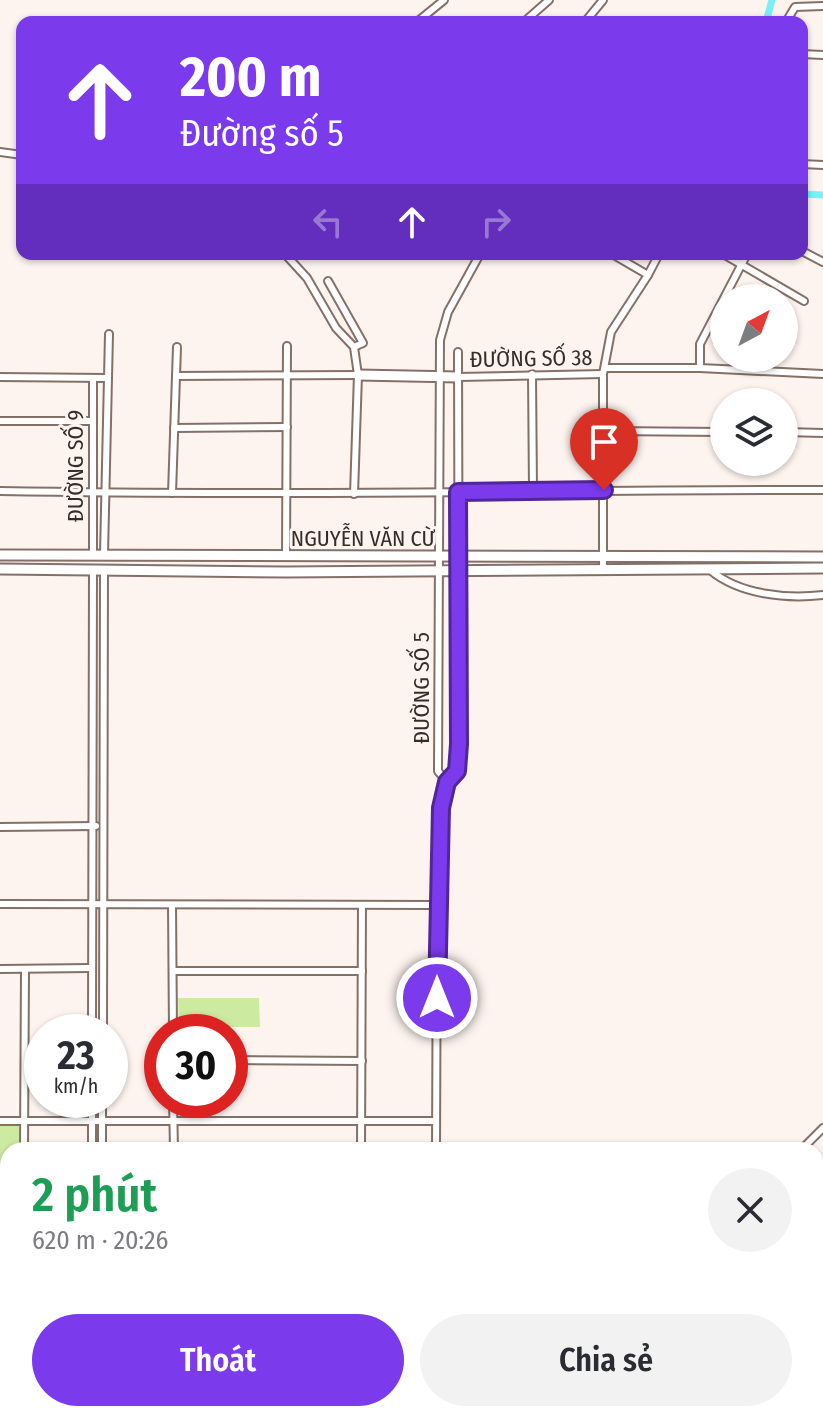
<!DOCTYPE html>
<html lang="vi">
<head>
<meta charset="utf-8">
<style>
  :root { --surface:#fff; --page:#f2f2f3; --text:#2b2b33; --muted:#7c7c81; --accent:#7c3aed }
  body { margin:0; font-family:"Fira Sans Condensed",sans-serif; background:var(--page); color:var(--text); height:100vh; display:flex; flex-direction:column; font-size:30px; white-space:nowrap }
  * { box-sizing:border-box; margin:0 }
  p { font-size:26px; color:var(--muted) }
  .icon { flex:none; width:44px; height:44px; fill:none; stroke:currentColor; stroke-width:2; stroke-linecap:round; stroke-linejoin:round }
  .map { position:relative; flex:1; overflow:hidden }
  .drawer { position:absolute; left:0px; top:1142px; width:824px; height:280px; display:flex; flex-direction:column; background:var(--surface); border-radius:24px 24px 0 0; box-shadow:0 2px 6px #0004 }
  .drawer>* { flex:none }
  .guide { position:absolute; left:16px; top:16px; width:792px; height:244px; border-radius:16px; box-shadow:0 2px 6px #0004; background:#7c3aed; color:#fff; overflow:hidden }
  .needle { width:52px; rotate:41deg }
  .buttons { position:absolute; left:710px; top:284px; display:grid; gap:16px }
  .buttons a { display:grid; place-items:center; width:88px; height:88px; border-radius:50%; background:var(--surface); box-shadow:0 2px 6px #0004; font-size:40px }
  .speed { position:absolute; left:24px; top:1014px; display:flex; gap:16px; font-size:40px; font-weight:700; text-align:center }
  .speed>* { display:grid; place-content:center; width:104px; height:104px; border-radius:50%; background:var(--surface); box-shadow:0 2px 6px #0004; line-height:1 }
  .speed small { font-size:20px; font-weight:400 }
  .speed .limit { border:12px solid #d22; background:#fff; color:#111 }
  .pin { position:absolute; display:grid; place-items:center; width:68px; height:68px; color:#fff; margin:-82px -34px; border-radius:50% 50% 50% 0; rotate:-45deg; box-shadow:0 0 8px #0007 }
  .pin .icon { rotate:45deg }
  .me { position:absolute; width:88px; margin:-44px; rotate:0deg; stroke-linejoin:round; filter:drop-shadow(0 0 6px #0008) }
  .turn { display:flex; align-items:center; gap:28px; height:168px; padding:0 32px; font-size:36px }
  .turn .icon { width:104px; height:104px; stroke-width:2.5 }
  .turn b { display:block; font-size:56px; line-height:68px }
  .lanes { display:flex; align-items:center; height:76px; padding:0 32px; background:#0003; justify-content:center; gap:40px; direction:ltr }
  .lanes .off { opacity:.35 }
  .round { display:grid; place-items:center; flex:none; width:84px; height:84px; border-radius:42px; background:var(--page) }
  .headline { display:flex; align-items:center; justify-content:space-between; height:136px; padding:0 32px }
  h1 { font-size:48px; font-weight:600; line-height:60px; color:#1e9e55 }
  .primary-button { display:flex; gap:16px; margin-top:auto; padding:16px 32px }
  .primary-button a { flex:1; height:92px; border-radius:48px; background:var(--accent); color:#fff; font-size:32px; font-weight:600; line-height:92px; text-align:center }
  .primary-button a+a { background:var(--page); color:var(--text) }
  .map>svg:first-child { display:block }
  .park { fill:#cdeaa1 }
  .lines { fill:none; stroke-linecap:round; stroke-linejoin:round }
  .canal { stroke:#7ceef5; stroke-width:7 }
  .street-casing { stroke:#857068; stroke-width:10 }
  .secondary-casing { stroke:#857068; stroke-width:13 }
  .street { stroke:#fff; stroke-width:6 }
  .secondary { stroke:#fff; stroke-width:9 }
  .route-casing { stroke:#51269a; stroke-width:20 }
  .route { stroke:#7c3aed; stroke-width:14 }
  .labels { text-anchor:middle; stroke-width:6; stroke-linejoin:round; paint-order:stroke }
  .street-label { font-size:22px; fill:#362d2a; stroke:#fdf4f0 }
</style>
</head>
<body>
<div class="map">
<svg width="823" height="1422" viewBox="0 0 823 1422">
  <rect width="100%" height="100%" fill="#fdf4f0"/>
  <g class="park">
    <polygon points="178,998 259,998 260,1027 179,1027"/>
    <polygon points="0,1126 19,1126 19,1150 8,1150 8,1240 0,1240"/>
  </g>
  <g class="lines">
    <g class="canal">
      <polyline points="766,22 772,0"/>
      <polyline points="802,194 823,195"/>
    </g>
    <defs>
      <g id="street">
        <polyline points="417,22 444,0"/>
        <polyline points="524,22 549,0"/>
        <polyline points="585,22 603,0"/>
        <polyline points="786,22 795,7 823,6"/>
        <polyline points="802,54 823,55"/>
        <polyline points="0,152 22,155"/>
        <polyline points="802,164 823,165"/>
        <polyline points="802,251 823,262"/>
        <polyline points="285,254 307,278 336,328 354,347 358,375 354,494"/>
        <polyline points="612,254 648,275 659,254"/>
        <polyline points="723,254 804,301"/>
        <polyline points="747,254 700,344 700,368 823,374"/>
        <polyline points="328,281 363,343 354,347"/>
        <polyline points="605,368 700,368"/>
        <polyline points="532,374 533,490"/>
        <polyline points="176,376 358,375"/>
        <polyline points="0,377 106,378"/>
        <polyline points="458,377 603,374"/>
        <polyline points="93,378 93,554"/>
        <polyline points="0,421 93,421"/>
        <polyline points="174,428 287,427"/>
        <polyline points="604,431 724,432"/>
        <polyline points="784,432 823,433"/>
        <path d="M0,491c274,5 549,-1 823,-1"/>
        <polyline points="172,493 177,347"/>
        <polyline points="104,554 109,334"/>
        <polyline points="286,557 287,346"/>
        <polyline points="603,570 603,374 611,332 648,275"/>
        <path d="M710,570c30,25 76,29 113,25"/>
        <polyline points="447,782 438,771 440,340 448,312 480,254"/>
        <polyline points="447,782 457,771 459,744 458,352"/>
        <polyline points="0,827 96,826"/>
        <polyline points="0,904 437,905"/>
        <polyline points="172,905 173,1032"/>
        <polyline points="0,969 91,968"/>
        <polyline points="173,971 362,971"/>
        <polyline points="92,1032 93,570"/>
        <polyline points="103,1032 104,570"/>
        <polyline points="230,1060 362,1061"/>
        <polyline points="173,1100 174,1150"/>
        <polyline points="0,1121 436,1121"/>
        <polyline points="24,1150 25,969"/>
        <polyline points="92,1150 92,1100"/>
        <polyline points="102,1150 102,1100"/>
        <polyline points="361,1150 362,905"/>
        <polyline points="436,1150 437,905 441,808 447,782"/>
        <polyline points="801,1150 823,1128"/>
        <polyline points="816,1213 823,1206"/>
        <polyline points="0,1245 8,1245"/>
        <polyline points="0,1305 8,1305"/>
        <polyline points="0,1373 8,1373"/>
        <polyline points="626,1414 629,1422"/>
        <polyline points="684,1414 686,1422"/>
      </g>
      <g id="secondary">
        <polyline points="358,375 458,377"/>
        <polyline points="0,555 823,557"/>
        <polyline points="0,569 286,572 823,568"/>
      </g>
    </defs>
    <use href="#street" class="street-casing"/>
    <use href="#secondary" class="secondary-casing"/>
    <use href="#street" class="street"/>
    <use href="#secondary" class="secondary"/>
  </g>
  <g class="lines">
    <defs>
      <polyline id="route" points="437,998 441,808 447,782 457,771 459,744 458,492 604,490"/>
    </defs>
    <use href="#route" class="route-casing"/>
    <use href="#route" class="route"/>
  </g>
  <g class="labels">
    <g class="street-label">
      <text transform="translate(531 358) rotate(-1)" y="8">ĐƯỜNG SỐ 38</text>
      <text transform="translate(75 466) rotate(-90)" y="8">ĐƯỜNG SỐ 9</text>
      <text x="363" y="546">NGUYỄN VĂN CỪ</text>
      <text transform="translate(421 688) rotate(-90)" y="8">ĐƯỜNG SỐ 5</text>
    </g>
  </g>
</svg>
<div class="buttons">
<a><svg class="needle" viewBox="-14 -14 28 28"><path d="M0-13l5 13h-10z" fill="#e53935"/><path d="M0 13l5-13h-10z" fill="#7c7c81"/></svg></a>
<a><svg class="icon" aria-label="layers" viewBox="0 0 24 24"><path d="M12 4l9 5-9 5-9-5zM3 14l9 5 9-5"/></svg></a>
</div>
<div class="speed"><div>23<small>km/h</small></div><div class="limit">30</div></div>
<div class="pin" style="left:604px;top:490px;background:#d93025"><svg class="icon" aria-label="arrive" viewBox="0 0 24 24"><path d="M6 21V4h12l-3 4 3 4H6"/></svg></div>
<svg class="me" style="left:437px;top:998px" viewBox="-20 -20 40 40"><circle r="17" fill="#7c3aed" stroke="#fff" stroke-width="3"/><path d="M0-11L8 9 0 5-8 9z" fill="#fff"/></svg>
<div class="guide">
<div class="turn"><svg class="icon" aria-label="ahead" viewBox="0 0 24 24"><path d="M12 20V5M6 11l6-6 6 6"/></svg><div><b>200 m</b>Đường số 5</div></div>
<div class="lanes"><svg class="icon off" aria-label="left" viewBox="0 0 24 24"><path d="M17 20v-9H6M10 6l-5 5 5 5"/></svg><svg class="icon" aria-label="ahead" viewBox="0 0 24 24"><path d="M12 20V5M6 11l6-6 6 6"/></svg><svg class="icon off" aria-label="right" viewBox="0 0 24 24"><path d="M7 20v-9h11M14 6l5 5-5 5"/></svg></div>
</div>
<section class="drawer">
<div class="headline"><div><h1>2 phút</h1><p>620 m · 20:26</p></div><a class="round"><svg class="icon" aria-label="close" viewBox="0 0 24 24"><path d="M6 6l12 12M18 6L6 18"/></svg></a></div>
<div class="primary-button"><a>Thoát</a><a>Chia sẻ</a></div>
</section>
</div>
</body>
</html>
